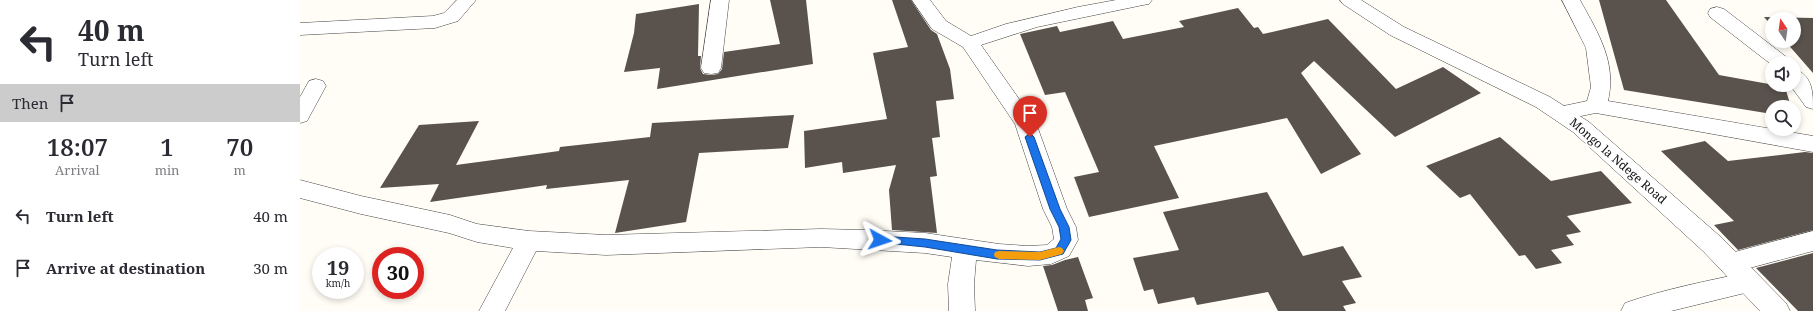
<!DOCTYPE html>
<html lang="en">
<head>
<meta charset="utf-8">
<style>
  :root { --surface:#fff; --page:#f7f7f7; --text:#2b2b33; --muted:#7c7c81 }
  body { margin:0; font-family:"Noto Serif",serif; background:var(--page); color:var(--text); height:100vh; display:flex; flex-direction:column; font-size:15px; white-space:nowrap }
  * { box-sizing:border-box; margin:0 }
  p { font-size:13px; color:var(--muted) }
  .icon { flex:none; width:22px; height:22px; fill:none; stroke:currentColor; stroke-width:2; stroke-linecap:round; stroke-linejoin:round }
  .map { position:relative; flex:1; overflow:hidden }
  .drawer { display:flex; flex-direction:column; background:var(--surface); width:300px }
  .drawer>* { flex:none }
  .banner { background:#fff; color:var(--text); overflow:hidden }
  .needle { width:26px; rotate:347deg }
  .buttons { position:absolute; left:1465px; top:12px; display:grid; gap:8px }
  .buttons a { display:grid; place-items:center; width:36px; height:36px; border-radius:50%; background:var(--surface); box-shadow:0 2px 6px #0003; font-size:20px }
  .speed { position:absolute; left:12px; top:247px; display:flex; gap:8px; font-size:20px; font-weight:700; text-align:center }
  .speed>* { display:grid; place-content:center; width:52px; height:52px; border-radius:50%; background:var(--surface); box-shadow:0 2px 6px #0003; line-height:1 }
  .speed small { font-size:10px; font-weight:400 }
  .speed .limit { border:6px solid #d22; background:#fff; color:#111 }
  .pin { position:absolute; display:grid; place-items:center; width:34px; height:34px; color:#fff; margin:-41px -17px; border-radius:50% 50% 50% 0; rotate:-45deg; box-shadow:0 0 4px #0007 }
  .pin .icon { rotate:45deg }
  .me { position:absolute; width:44px; margin:-22px; rotate:95deg; stroke-linejoin:round; filter:drop-shadow(0 0 3px #0008) }
  .turn { display:flex; align-items:center; gap:14px; height:84px; padding:0 12px; font-size:18px }
  .turn .icon { width:52px; height:52px; stroke-width:2.5 }
  .turn b { display:block; font-size:28px; line-height:34px }
  .then { display:flex; align-items:center; height:38px; padding:0 12px; background:#0003; gap:8px; font-size:15px }
  .eta { display:flex; justify-content:space-evenly; align-items:center; height:68px; text-align:center }
  .eta b { font-size:24px; font-weight:600; line-height:28px }
  ul { padding:0; list-style:none }
  li { display:flex; align-items:center; gap:12px; height:52px; padding:0 12px }
  li div { flex:1 }
  li b { display:block; font-size:15px }
  li em { font-style:normal }
  main { display:flex; flex:1; min-height:0 }
  .map>svg:first-child { display:block }
  .building { fill:#5a524d }
  .lines { fill:none; stroke-linecap:round; stroke-linejoin:round }
  .minor-casing { stroke:#444; stroke-width:1 }
  .tertiary-casing { stroke:#444; stroke-width:1 }
  .minor { fill:#fff; fill-rule:evenodd }
  .tertiary { fill:#fff; fill-rule:evenodd }
  .route { fill:#1a73e8; stroke:#114b97 }
  .slow { fill:#f59e0b }
  .labels { text-anchor:middle; stroke-width:4; stroke-linejoin:round; paint-order:stroke }
  .street-label { font-size:12px; fill:#111; stroke:#fff }
</style>
</head>
<body>
<main>
<section class="drawer">
<div class="banner">
<div class="turn"><svg class="icon" aria-label="left" viewBox="0 0 24 24"><path d="M17 20v-9H6M10 6l-5 5 5 5"/></svg><div><b>40 m</b>Turn left</div></div>
<div class="then">Then<svg class="icon" aria-label="arrive" viewBox="0 0 24 24"><path d="M6 21V4h12l-3 4 3 4H6"/></svg></div>
</div>
<div class="eta">
<div><b>18:07</b><p>Arrival</p></div>
<div><b>1</b><p>min</p></div>
<div><b>70</b><p>m</p></div>
</div>
<ul>
<li><svg class="icon" aria-label="left" viewBox="0 0 24 24"><path d="M17 20v-9H6M10 6l-5 5 5 5"/></svg><div><b>Turn left</b></div><em>40 m</em></li>
<li><svg class="icon" aria-label="arrive" viewBox="0 0 24 24"><path d="M6 21V4h12l-3 4 3 4H6"/></svg><div><b>Arrive at destination</b></div><em>30 m</em></li>
</ul>
</section>
<div class="map">
<svg width="1513" height="311" viewBox="0 0 1513 311">
  <rect width="100%" height="100%" fill="#fffdf5"/>
  <g class="building">
    <polygon points="470,0 506,0 513,64 357,89 360,68 324,72 334,33 336,14 399,4 398,56 401,56 400,68 403,74 411,75 418,74 422,69 424,52 480,44"/>
    <polygon points="592,0 611,0 631,30 637,34 650,69 654,99 636,101 640,137 632,138 637,176 630,177 637,233 592,230 589,190 596,165 543,173 542,162 505,168 504,131 587,119 573,53 608,47"/>
    <polygon points="1299,0 1366,0 1419,75 1485,87 1491,107 1472,107 1472,114 1324,90"/>
    <polygon points="938,8 954,28 958,27 963,34 1028,19 1096,89 1143,67 1181,93 1095,137 1014,61 1001,73 1061,154 1021,174 987,118 854,146 879,198 789,217 774,177 799,172 765,92 745,95 720,34 757,26 760,32 813,21 823,39 884,27 879,21"/>
    <polygon points="1464,17 1513,18 1513,73 1485,41 1494,41 1494,19 1472,19 1472,26"/>
    <polygon points="494,115 488,148 399,153 386,222 315,233 329,180 246,189 247,185 130,202 139,184 80,188 119,125 179,121 156,165 259,151 260,147 350,137 352,123"/>
    <polygon points="1200,137 1251,181 1301,171 1332,203 1267,216 1281,232 1266,235 1274,245 1251,250 1262,263 1236,269 1225,255 1219,256 1170,194 1160,198 1126,166"/>
    <polygon points="1405,141 1428,161 1505,152 1513,153 1513,230 1438,250 1414,225 1434,221 1361,151"/>
    <polygon points="967,192 1003,256 1043,246 1062,277 1042,281 1056,303 1043,306 1046,311 978,311 968,292 897,305 894,297 858,304 853,289 844,291 833,258 879,250 863,212"/>
    <polygon points="1513,253 1513,311 1498,311 1456,268"/>
    <polygon points="778,257 793,298 785,300 788,311 758,311 743,266 752,265 765,260"/>
  </g>
  <g class="lines">
    <defs>
      <g id="minor">
        <polygon points="157,0 176,0 158,21 135,28 0,35 0,23 133,16 144,13"/>
        <polygon points="411,0 429,0 421,68 418,73 411,74 404,73 401,68"/>
        <polygon points="612,0 630,0 646,21 671,36 706,24 778,7 816,0 852,0 849,4 843,5 737,27 681,45 736,123 767,209 776,227 778,240 769,256 751,264 728,266 676,260 674,284 675,311 649,311 648,284 652,257 625,253 521,247 306,255 236,251 205,311 179,311 213,248 177,242 149,233 61,214 0,198 0,180 61,196 150,215 177,224 229,231 306,235 521,229 565,230 625,233 699,244 728,246 747,245 754,239 752,227 743,209 715,124 663,47 632,29"/>
        <path d="M1262,0h18c18,33 37,62 28,101l205,35v16l-217,-39 -35,7 -7,-2 -3,-5 3,-5 33,-7 4,-14 -5,-39z"/>
        <polygon points="1417,7 1424,9 1489,59 1492,63 1472,63 1472,65 1410,17 1408,13 1410,9"/>
        <path d="M1494,69c19,6 19,24 19,40l-7,-2 -16,-22h4z"/>
        <polygon points="16,79 23,81 26,86 7,121 0,123 0,97 9,81"/>
        <polygon points="1513,231 1513,251 1431,273 1422,270 1419,263 1422,256 1431,253"/>
        <path d="M1449,272l9,3 4,7 -4,7 -9,3 -78,19h-50l4,-8c40,-14 82,-22 124,-31z"/>
      </g>
      <polygon id="tertiary" points="1040,0 1061,0 1104,27 1250,97 1289,122 1422,238 1486,303 1490,311 1460,311 1404,252 1273,132 1236,107 1090,35 1043,4"/>
    </defs>
    <use href="#minor" class="minor-casing"/>
    <use href="#tertiary" class="tertiary-casing"/>
    <use href="#minor" class="minor"/>
    <use href="#tertiary" class="tertiary"/>
  </g>
  <polygon class="route" points="730,133 734,137 760,209 769,227 771,240 763,254 740,260 697,259 625,247 576,242 575,240 576,237 580,236 625,239 697,250 740,252 756,248 761,239 759,227 750,209 725,137"/>
  <polygon class="slow" points="759,247 762,248 764,251 762,254 740,260 699,259 695,257 694,255 695,252 699,251 740,252"/>
  <g class="labels">
    <g class="street-label">
      <text transform="translate(1318 161) rotate(41)" y="4">Mongo la Ndege Road</text>
    </g>
  </g>
</svg>
<div class="buttons">
<a><svg class="needle" viewBox="-14 -14 28 28"><path d="M0-13l5 13h-10z" fill="#e53935"/><path d="M0 13l5-13h-10z" fill="#7c7c81"/></svg></a>
<a><svg class="icon" aria-label="sound" viewBox="0 0 24 24"><path d="M4 9h4l5-4v14l-5-4H4zM17 9q2 3 0 6"/></svg></a>
<a><svg class="icon" aria-label="search" viewBox="0 0 24 24"><circle cx="10" cy="10" r="6"/><path d="M15 15l6 6"/></svg></a>
</div>
<div class="speed"><div>19<small>km/h</small></div><div class="limit">30</div></div>
<div class="pin" style="left:730px;top:137px;background:#d93025"><svg class="icon" aria-label="arrive" viewBox="0 0 24 24"><path d="M6 21V4h12l-3 4 3 4H6"/></svg></div>
<svg class="me" style="left:580px;top:240px" viewBox="-20 -20 40 40"><path d="M0-17L14 15 0 8-14 15z" fill="#1a73e8" stroke="#fff" stroke-width="4"/></svg>
</div>
</main>
</body>
</html>
